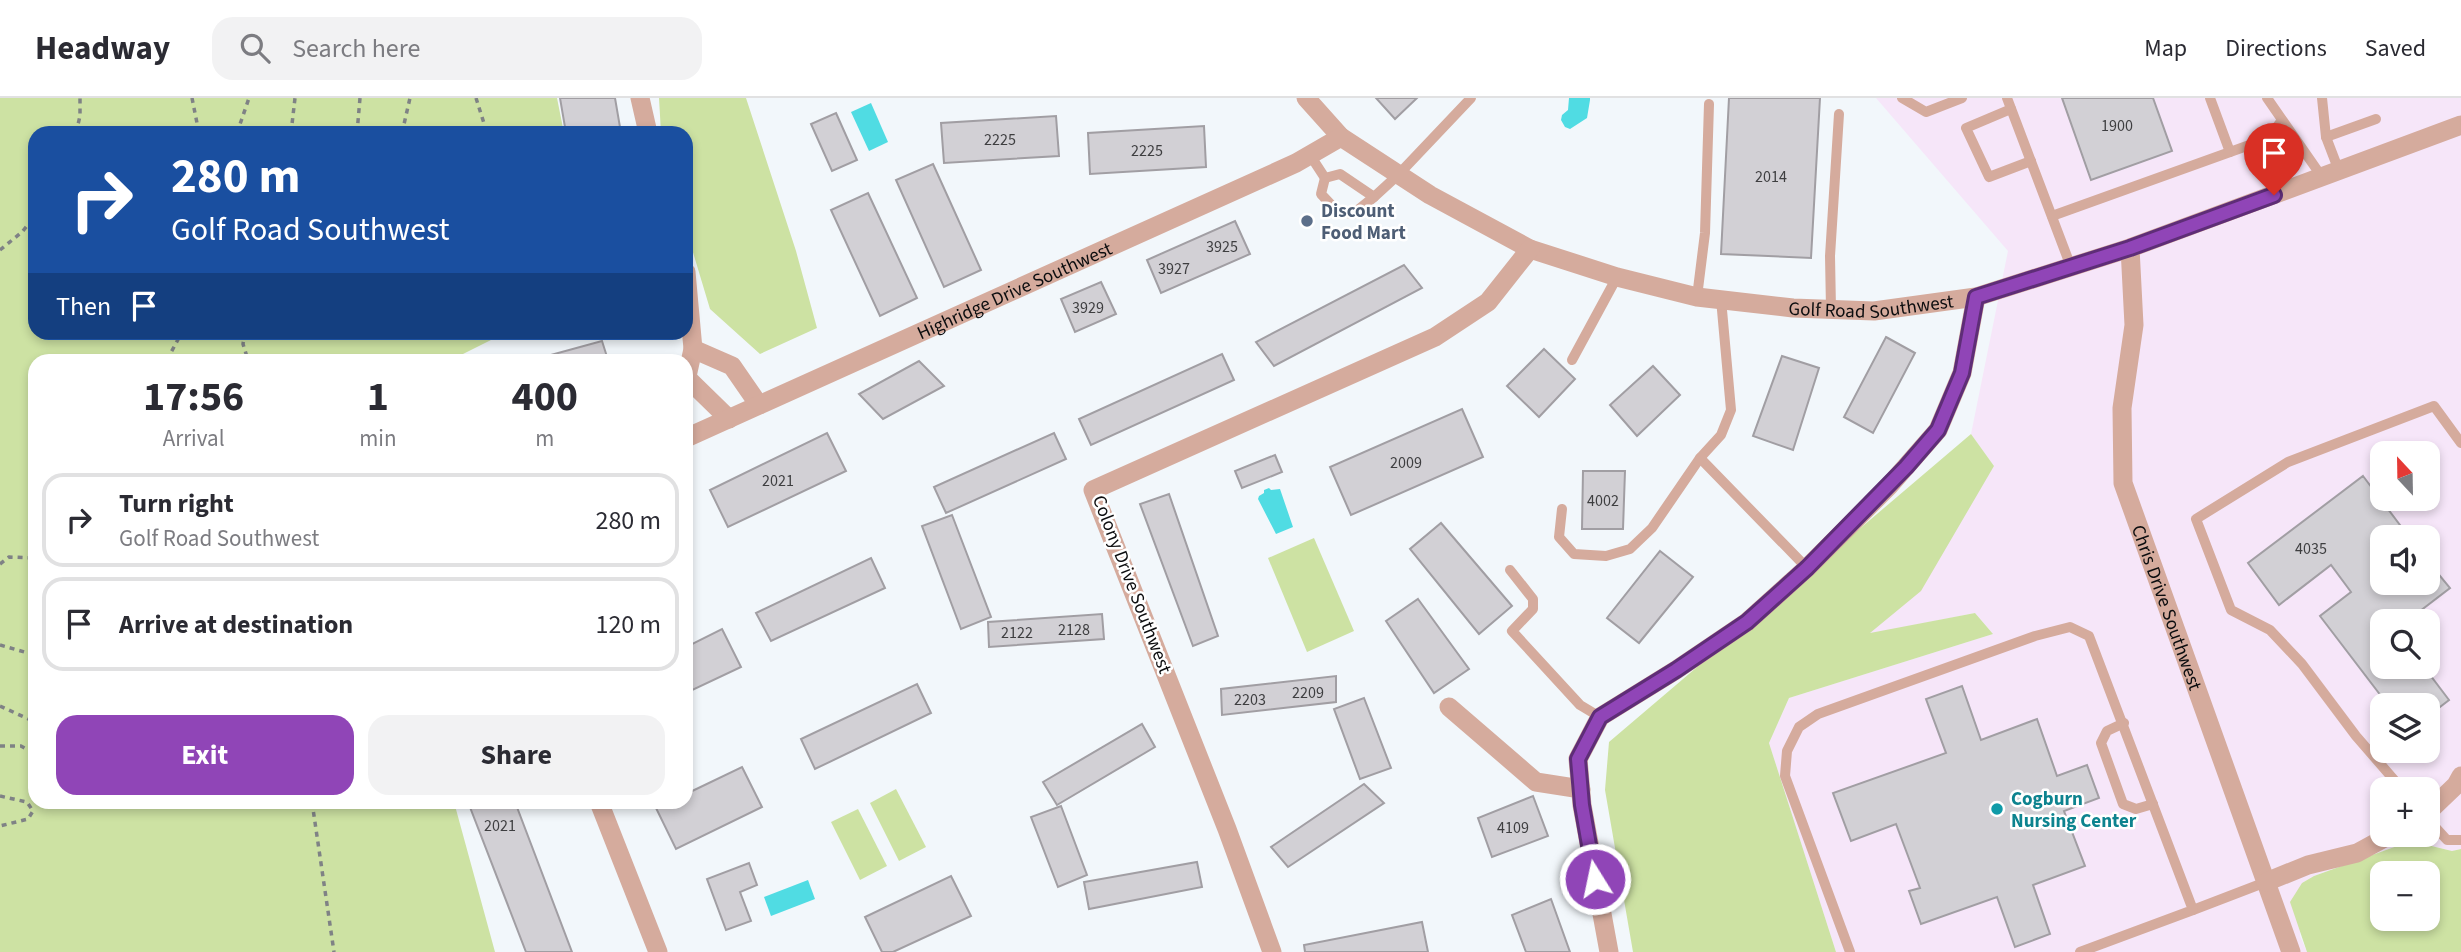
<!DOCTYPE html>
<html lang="en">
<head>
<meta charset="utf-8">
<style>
  :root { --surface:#fff; --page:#f2f2f3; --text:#2b2b33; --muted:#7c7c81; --line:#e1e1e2; --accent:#9045b7 }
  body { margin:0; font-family:"Source Sans 3",sans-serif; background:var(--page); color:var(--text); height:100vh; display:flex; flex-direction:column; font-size:26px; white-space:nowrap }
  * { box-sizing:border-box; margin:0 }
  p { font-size:23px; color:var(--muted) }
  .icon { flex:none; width:38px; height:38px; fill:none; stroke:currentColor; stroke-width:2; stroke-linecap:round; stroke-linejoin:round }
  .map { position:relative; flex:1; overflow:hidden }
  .drawer { position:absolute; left:28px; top:256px; width:665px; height:455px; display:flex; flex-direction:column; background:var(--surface); border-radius:21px; box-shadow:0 4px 10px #0003 }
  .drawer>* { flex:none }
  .guide { position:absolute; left:28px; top:28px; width:665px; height:214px; border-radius:21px; box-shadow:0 4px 10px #0003; background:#1a4fa0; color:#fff; overflow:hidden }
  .needle { width:46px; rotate:338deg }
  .tools { position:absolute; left:2370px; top:343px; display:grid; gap:14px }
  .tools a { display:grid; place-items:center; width:70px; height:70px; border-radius:14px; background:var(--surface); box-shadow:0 4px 10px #0003; font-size:35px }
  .pin { position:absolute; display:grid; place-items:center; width:60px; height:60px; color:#fff; margin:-72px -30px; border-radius:50% 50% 50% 0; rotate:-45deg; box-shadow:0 0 7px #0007 }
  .pin .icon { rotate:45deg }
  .me { position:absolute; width:77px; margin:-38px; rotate:350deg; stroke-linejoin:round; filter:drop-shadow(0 0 5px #0008) }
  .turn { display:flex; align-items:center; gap:24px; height:147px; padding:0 28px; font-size:32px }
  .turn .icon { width:91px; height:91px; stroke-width:2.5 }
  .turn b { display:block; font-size:49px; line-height:60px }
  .then { display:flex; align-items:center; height:66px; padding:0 28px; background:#0003; gap:14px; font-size:26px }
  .eta { display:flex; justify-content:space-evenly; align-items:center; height:119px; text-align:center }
  .eta b { font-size:42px; font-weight:700; line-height:49px }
  .button { display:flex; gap:14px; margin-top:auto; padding:14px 28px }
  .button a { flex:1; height:80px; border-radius:21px; background:var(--accent); color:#fff; font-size:28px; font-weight:700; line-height:80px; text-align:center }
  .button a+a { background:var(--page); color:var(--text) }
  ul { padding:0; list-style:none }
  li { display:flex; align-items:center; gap:21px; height:94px; margin:0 14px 10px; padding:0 14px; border:4px solid var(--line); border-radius:21px }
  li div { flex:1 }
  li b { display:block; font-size:26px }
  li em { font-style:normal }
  header { display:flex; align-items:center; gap:42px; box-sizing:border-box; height:98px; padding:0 35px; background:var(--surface); border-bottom:2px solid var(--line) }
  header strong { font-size:33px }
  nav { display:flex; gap:38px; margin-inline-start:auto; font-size:24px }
  .search { width:490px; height:63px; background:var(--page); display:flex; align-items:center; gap:18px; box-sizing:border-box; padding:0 24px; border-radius:21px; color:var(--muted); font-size:26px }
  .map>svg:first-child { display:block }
  .commercial { fill:#f6e6f9; fill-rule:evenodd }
  .green { fill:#cde2a3; fill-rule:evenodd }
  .water { fill:#50dce3 }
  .building { fill:#d2d0d5; stroke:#a19ea3; stroke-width:2 }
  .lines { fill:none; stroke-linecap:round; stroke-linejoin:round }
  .path { stroke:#7f8285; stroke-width:3.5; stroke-dasharray:5 5; stroke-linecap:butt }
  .service { stroke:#d5ab9d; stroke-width:10 }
  .minor { stroke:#d5ab9d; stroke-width:19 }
  .route-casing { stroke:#5e2d77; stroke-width:18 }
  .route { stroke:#9045b7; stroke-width:12 }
  .service-dot { fill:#5c6f8a; stroke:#fff; stroke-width:2.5 }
  .culture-dot { fill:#0f9aa8; stroke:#fff; stroke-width:2.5 }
  .labels { text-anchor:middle; stroke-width:5; stroke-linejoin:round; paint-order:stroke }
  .number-label { font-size:16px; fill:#3e3e40 }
  .service-label { font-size:19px; font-weight:bold; fill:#4e5e75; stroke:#fff; text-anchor:start }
  .street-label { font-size:19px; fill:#0c0d0f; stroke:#fff }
  .culture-label { font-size:19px; font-weight:bold; fill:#0d838f; stroke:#fff; text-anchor:start }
</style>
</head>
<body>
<header>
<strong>Headway</strong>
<div class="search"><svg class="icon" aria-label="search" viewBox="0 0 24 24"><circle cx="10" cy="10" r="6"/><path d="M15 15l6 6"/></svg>Search here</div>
<nav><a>Map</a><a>Directions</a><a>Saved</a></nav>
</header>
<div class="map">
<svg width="2461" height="854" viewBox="0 0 2461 854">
  <rect width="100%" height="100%" fill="#f2f7fb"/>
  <path class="commercial" d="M1876,0h585v751l-9,2 -41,-10 -97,35 -12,7 -2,53 7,16h-471l-67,-209 20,-45 204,-64 -18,-21 -106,21 125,-168 -23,-32 37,-183zM2382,355h45v46h-45zM2382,439h45v46h-45zM2382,523h45v46h-45zM2382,607h45v46h-45zM2382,691h45v46h-45z"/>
  <g class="green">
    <polygon points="0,0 557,0 564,35 35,35 35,234 505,235 451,262 35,262 35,704 454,704 495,854 0,854"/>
    <polygon points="659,0 746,0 796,153 817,230 760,256 710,211 686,131 686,35 661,35"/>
    <polygon points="1971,336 1994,368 1921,493 1870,535 1975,515 1993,536 1789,600 1769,645 1836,854 1633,854 1605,692 1609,644"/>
    <polygon points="1314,440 1354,533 1307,554 1268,460"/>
    <polygon points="896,691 926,749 899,763 870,705"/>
    <polygon points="858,711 887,768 860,782 831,724"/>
    <path d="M2411,743l41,10 9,-2v103h-154l-17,-50 12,-19 12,-7zM2382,775h45v46h-45z"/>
  </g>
  <g class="water">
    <polygon points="1569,0 1590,0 1590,2 1587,20 1570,31 1565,29 1561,22 1562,17 1568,12"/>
    <polygon points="871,5 888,44 869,53 851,14"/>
    <polygon points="1269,390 1271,392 1280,391 1293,429 1276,436 1258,401 1259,398 1264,395 1264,392"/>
    <polygon points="808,782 815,801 771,818 764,799"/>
  </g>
  <g class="building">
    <polygon points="560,0 615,0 621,35 566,35"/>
    <polygon points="1376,0 1417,0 1395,21"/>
    <polygon points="1729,0 1820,0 1811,160 1721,156"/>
    <polygon points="2062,0 2153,0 2172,53 2091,82"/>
    <polygon points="836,15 857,62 832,73 811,26"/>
    <polygon points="1056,18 1059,58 944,65 941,25"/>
    <polygon points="1204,28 1206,69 1090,76 1088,35"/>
    <polygon points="933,66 981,172 944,189 896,82"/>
    <polygon points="868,95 917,200 880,218 831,112"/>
    <polygon points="1235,123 1250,156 1161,195 1147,162"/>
    <polygon points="1404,167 1422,190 1274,268 1256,244"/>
    <polygon points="1101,184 1116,216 1075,234 1061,201"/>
    <polygon points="1886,239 1915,255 1873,335 1844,319"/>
    <polygon points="602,243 608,262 547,262 547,258"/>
    <polygon points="1544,251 1575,281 1539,319 1507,288"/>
    <polygon points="1222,256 1234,282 1091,347 1079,321"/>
    <polygon points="1782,258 1819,270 1793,352 1753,338"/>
    <polygon points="919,263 944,288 883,321 859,296"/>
    <polygon points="1653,268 1680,297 1637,338 1610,307"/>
    <polygon points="1462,311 1483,359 1351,417 1330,369"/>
    <polygon points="827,335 846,373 728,429 710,392"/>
    <polygon points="1054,335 1066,361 946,415 934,389"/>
    <polygon points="1275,357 1282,374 1242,390 1235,373"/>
    <polygon points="1583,373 1625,373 1623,431 1582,431"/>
    <polygon points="2363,378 2409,439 2382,439 2382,485 2427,485 2427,462 2450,490 2407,523 2382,523 2382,569 2424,569 2449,602 2427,619 2427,607 2388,607 2320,518 2351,494 2331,467 2279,507 2248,465"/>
    <polygon points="1169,396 1218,538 1193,548 1140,406"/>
    <polygon points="952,417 991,519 961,531 922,428"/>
    <polygon points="1441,425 1512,508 1479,536 1410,451"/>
    <polygon points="1660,453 1693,479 1639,545 1607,520"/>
    <polygon points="871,460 885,490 771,543 756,515"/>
    <polygon points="1418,501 1469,571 1434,595 1386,523"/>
    <polygon points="1102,516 1104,541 989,549 988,524"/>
    <polygon points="722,531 741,569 686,595 686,549"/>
    <polygon points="1336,578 1336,604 1222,617 1221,591"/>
    <polygon points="917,586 931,615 815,671 801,641"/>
    <polygon points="1962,588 1981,642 2037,621 2057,678 2087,667 2099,700 2064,713 2085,768 2033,787 2050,836 2015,849 1997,799 1921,826 1909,793 1920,790 1896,726 1851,743 1833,695 1946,655 1926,601"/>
    <polygon points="1364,600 1391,670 1360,681 1334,611"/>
    <polygon points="1142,626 1155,649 1057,707 1043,684"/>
    <polygon points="742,669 762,709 676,751 656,710 670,704 686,704 686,696"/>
    <polygon points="1364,686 1384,705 1288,769 1271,749"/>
    <polygon points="1533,698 1548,738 1492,759 1478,720"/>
    <polygon points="468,704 515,704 572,854 526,854"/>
    <polygon points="1061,708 1087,777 1058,789 1031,719"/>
    <polygon points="1197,764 1202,789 1089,811 1084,784"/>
    <polygon points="749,765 757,787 740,794 751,823 726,832 707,781"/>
    <polygon points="951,778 971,818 893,854 882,854 865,819"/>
    <polygon points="1551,801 1570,854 1526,854 1512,817"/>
    <polygon points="1422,824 1428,854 1305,854 1304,847"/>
  </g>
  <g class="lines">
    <g class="path">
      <polyline points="192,0 199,35"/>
      <polyline points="476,0 487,35"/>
      <polyline points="76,35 80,18 80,0"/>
      <polyline points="237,35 249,0"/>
      <polyline points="291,35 295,0"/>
      <polyline points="357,35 360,0"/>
      <polyline points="402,35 410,0"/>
      <polyline points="0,152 22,134 35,118"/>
      <polyline points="245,234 243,246 248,262"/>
      <polyline points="167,262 182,234"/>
      <polyline points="0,466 9,459 35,460"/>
      <polyline points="0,547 35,557"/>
      <polyline points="0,608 35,624"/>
      <polyline points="0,648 21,648 35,656"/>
      <polyline points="0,698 27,704 33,713 28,721 0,728"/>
      <polyline points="312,704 334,854"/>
    </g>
    <g class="service">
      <polyline points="1902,0 1926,14 1962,0"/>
      <polyline points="2007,0 2071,169"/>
      <polyline points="2210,0 2230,54"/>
      <polyline points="2267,0 2322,79"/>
      <polyline points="2322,0 2326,39 2339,73"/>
      <polyline points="2011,11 1966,30 1989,79 2031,63"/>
      <polyline points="2326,39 2376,21"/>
      <polyline points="1310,57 1325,80 1340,76 1374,99 1398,77 1471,0"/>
      <polyline points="1325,80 1321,96 1337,113 1353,116 1374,99"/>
      <polyline points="2052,118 2269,40 2282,22"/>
      <polyline points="1697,199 1705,135 1709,6"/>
      <polyline points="1831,211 1830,158 1839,16"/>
      <polyline points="1572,262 1617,179"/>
      <polyline points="1700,360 1807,470"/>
      <polyline points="1562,411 1559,439 1574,456 1606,458 1630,451 1652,430 1700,360 1721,337 1731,312 1721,201"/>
      <polyline points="1510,472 1533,501 1533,511 1512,533 1580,607 1600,619"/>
      <polyline points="2124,625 2107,633 2101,645 2123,706 2136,711 2153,706"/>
      <polyline points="2402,691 2356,638 2302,566 2270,532 2231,512 2196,421 2288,364 2434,308 2461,345"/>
      <polyline points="2427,720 2447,742 2461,742"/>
      <polyline points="2193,812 2266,784"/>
      <polyline points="1850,854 1785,678 1787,653 1799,629 1818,616 2035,538 2070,529 2089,538 2193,812 2080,854"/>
    </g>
    <g class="minor">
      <polyline points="640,0 648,35"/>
      <path id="s1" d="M1306,0l35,39 89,58 100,54 87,28 80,20 96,11 81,3 102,-14 154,-49 331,-123"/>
      <path id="s2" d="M2130,150l4,77 -12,83 1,75 168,469"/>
      <polyline points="686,174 693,251 686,283"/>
      <polyline points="693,251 732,268 759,307"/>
      <polyline points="688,281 729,321"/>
      <path id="s3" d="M686,340l610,-275 45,-26"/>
      <polyline points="1449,609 1536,684 1581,691"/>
      <polyline points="599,704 658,854"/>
      <polyline points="2427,715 2456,687 2461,678"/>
      <polyline points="2266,784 2308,767 2357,755 2390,737"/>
      <polyline points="1272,854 1227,731 1093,392 1435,239 1488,204 1530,151"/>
      <polyline points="1609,854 1582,707 1578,661 1600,619 1676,572 1747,524 1807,470 1889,388 1938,332 1962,275 1976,199"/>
    </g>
  </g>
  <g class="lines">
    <defs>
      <polyline id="route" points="1595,781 1582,707 1578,661 1600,619 1676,572 1747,524 1807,470 1906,369 1938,332 1962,275 1976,199 2130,150 2274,97"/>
    </defs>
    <use href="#route" class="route-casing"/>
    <use href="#route" class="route"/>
  </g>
  <circle class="service-dot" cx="1307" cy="123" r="7"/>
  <circle class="culture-dot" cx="1997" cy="711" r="7"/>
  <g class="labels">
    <g class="number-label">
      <text x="2117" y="33">1900</text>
      <text x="1000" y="47">2225</text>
      <text x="1147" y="58">2225</text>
      <text x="1771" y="84">2014</text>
      <text x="1222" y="154">3925</text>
      <text x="1174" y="176">3927</text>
      <text x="1088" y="215">3929</text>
      <text x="1406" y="370">2009</text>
      <text x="778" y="388">2021</text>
      <text x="1603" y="408">4002</text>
      <text x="2311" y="456">4035</text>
      <text x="1074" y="537">2128</text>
      <text x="1017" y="540">2122</text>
      <text x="1308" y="600">2209</text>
      <text x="1250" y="607">2203</text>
      <text x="500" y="733">2021</text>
      <text x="1513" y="735">4109</text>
    </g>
    <g class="service-label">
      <text x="1321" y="119">Discount<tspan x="1321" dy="22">Food Mart</tspan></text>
    </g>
    <g class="street-label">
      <text dy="7" stroke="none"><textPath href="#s3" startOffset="360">Highridge Drive Southwest</textPath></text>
      <text dy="7" stroke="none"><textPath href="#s1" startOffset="621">Golf Road Southwest</textPath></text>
      <text transform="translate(1133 486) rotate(69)" y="7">Colony Drive Southwest</text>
      <text dy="7" stroke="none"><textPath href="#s2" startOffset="368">Chris Drive Southwest</textPath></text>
    </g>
    <g class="culture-label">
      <text x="2011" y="707">Cogburn<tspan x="2011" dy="22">Nursing Center</tspan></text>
    </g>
  </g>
</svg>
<div class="tools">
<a><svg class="needle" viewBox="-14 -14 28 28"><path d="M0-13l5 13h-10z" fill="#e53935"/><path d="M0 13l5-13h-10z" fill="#7c7c81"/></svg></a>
<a><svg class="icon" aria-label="sound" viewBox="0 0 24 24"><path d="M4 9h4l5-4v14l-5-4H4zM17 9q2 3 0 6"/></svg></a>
<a><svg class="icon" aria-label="search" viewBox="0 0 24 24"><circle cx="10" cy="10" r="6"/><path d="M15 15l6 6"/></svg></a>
<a><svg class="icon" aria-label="layers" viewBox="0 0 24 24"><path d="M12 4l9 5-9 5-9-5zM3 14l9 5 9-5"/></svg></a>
<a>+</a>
<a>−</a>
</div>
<div class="pin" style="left:2274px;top:97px;background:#d93025"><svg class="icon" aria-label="arrive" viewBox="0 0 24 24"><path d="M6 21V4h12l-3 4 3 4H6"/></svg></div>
<svg class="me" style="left:1595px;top:781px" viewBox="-20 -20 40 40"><circle r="17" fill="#9045b7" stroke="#fff" stroke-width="3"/><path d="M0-11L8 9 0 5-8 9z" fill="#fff"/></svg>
<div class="guide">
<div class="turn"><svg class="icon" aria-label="right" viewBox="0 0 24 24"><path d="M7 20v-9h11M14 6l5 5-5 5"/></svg><div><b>280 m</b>Golf Road Southwest</div></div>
<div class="then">Then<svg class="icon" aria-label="arrive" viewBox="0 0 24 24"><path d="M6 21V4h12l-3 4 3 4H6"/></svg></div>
</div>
<section class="drawer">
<div class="eta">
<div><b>17:56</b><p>Arrival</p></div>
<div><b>1</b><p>min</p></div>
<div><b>400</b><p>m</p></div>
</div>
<ul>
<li><svg class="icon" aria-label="right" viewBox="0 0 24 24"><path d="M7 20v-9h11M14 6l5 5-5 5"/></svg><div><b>Turn right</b><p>Golf Road Southwest</p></div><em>280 m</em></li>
<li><svg class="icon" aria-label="arrive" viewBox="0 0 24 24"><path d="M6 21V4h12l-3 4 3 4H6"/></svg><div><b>Arrive at destination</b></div><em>120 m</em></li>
</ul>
<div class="button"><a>Exit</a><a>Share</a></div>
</section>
</div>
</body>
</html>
